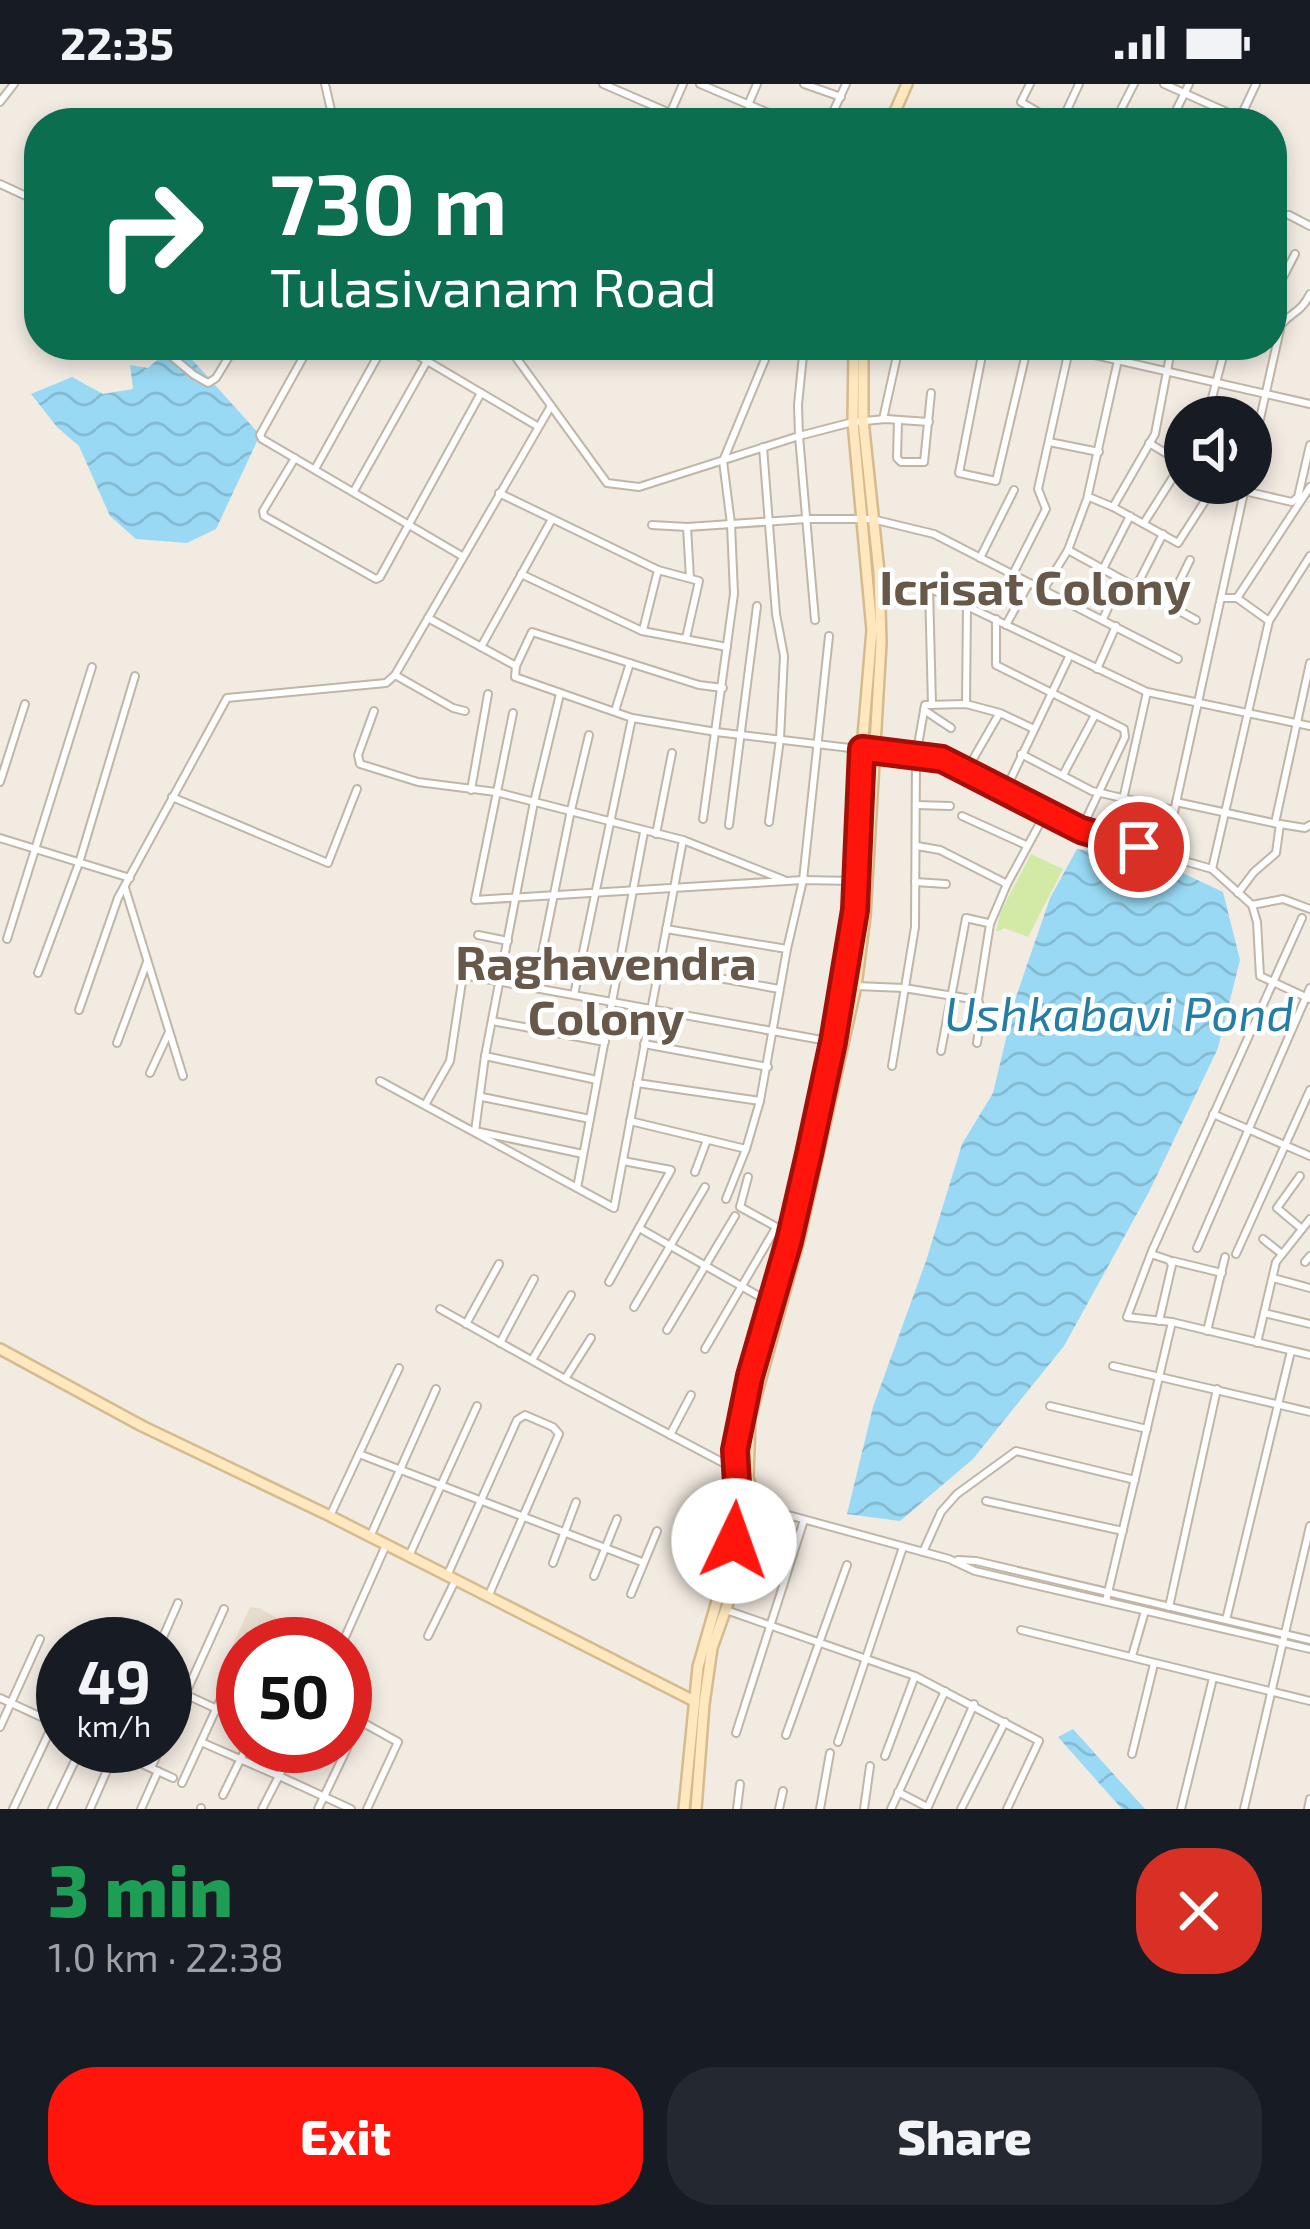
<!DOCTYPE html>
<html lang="en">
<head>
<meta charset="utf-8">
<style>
  :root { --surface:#171b24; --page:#242831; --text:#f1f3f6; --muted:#9ea1a6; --accent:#ff150c }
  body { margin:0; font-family:"Exo 2",sans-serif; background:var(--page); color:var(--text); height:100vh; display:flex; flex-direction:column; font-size:45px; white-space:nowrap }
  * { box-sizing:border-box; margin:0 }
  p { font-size:39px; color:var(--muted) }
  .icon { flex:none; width:66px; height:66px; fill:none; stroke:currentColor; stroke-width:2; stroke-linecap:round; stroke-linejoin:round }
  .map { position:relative; height:1725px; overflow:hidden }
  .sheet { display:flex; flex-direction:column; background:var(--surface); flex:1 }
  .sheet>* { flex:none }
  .hud { position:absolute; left:24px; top:24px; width:1263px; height:252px; border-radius:48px; box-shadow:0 6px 18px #0003; background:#0b6e4f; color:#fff; overflow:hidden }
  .tools { position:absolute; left:1164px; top:312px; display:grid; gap:24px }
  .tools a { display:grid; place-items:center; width:108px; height:108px; border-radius:50%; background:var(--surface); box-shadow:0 6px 18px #0003; font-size:60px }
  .speed { position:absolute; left:36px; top:1533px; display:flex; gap:24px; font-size:60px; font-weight:700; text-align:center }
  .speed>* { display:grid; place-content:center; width:156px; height:156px; border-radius:50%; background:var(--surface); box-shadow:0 6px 18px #0003; line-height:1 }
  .speed small { font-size:30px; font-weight:400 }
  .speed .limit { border:18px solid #d22; background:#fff; color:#111 }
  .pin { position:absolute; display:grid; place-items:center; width:102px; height:102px; color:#fff; margin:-51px; border:6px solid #fff; border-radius:50%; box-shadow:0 3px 12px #0007 }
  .me { position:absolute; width:132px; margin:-66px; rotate:3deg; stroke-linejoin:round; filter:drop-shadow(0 0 9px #0008) }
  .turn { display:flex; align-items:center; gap:42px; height:252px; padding:0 48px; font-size:54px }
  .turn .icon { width:156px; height:156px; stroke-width:2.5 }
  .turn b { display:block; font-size:84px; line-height:102px }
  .round { display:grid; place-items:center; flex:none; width:126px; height:126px; border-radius:48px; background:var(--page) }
  .headline { display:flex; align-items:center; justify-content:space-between; height:204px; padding:0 48px }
  h1 { font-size:72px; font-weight:800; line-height:90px; color:#1e9e55 }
  .primary-button { display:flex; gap:24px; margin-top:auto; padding:24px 48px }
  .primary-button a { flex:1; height:138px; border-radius:48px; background:var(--accent); color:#fff; font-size:48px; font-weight:800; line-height:138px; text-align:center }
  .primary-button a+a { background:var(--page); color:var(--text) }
  .status { display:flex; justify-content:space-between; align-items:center; height:84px; padding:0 60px; background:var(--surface); direction:ltr }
  .status svg { height:33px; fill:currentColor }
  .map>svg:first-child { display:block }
  .residential { fill:#e7ddcf }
  .park { fill:#d3eaa7 }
  .water { fill:url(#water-waves) }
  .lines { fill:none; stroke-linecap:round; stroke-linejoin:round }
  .street-casing { stroke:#c1b5a7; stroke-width:10 }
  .secondary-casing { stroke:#d5bb8e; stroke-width:14 }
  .street { stroke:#fff; stroke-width:6 }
  .secondary { stroke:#ffe8bf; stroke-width:9 }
  .route-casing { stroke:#a60e08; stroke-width:30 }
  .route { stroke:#ff150c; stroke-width:21 }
  .labels { text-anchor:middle; stroke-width:9; stroke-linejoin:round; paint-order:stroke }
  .neighbourhood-label { font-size:48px; font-weight:bold; fill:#675849; stroke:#fff }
  .water-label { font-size:48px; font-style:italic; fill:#247da5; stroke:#fff }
</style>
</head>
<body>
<div class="status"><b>22:35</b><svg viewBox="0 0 49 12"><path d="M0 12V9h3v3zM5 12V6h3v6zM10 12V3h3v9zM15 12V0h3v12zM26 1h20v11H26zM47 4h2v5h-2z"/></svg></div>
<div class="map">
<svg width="1310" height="1725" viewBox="0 0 1310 1725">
  <defs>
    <pattern id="water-waves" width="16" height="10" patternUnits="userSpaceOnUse" patternTransform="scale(3)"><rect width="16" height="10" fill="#99d9f4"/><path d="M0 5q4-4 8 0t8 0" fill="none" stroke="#85bbd2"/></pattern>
  </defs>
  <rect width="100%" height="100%" fill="#f2ebe2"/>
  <polygon class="residential" points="250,1523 259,1524 279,1535 304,1560 243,1560 243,1594 222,1584"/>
  <polygon class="park" points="1031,770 1063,785 1028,853 1004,844 1000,847 996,847 1001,827"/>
  <g class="water">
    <polygon points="188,271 260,351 216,445 187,459 136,455 110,432 79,362 57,343 31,310 72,293 103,310 133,305 130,281 148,284 157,276"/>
    <polygon points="1077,765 1159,778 1223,808 1240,876 1218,964 1149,1108 1064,1262 973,1375 900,1437 847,1430 873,1323 926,1177 962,1060 993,1009 1016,913 1050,814"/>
    <polygon points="1073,1645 1145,1725 1122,1725 1058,1653"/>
  </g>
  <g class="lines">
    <defs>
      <g id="street">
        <polyline points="325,0 334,39"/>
        <polyline points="603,0 693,39"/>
        <polyline points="700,0 792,39"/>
        <polyline points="804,0 841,13"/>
        <polyline points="1030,0 1021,18 1057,39"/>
        <polyline points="1164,0 1240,34 1256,0"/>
        <polyline points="0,18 14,0"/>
        <polyline points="748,21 757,0"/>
        <polyline points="666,39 683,0"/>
        <polyline points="828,39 846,0"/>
        <polyline points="1061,39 1079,0"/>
        <polyline points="1114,39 1134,0"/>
        <polyline points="1170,39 1189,0"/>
        <polyline points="0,100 39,118"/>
        <polyline points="1289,131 1310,142"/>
        <polyline points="1272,215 1295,170"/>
        <polyline points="310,261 260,351 262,355 462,472"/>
        <polyline points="400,261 537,342"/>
        <polyline points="507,261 607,399 639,403 799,352 853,338 886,335 929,338"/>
        <polyline points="804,261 798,321 799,352 815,536"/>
        <polyline points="984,261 959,389 996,397 1028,261"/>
        <polyline points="1051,261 1310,320"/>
        <polyline points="165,267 194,291 208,299 216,294 236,261"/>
        <polyline points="1207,333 1226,261"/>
        <polyline points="883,335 897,272"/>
        <polyline points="898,336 897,374 901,378 924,378 931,309"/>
        <polyline points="1049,358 1099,368"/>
        <polyline points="1149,359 1182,379"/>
        <polyline points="763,363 776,530 784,572 780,655 769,738"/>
        <polyline points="295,374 263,427 264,432 376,495 380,493 481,309"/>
        <path d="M1251,375l30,-134c11,-14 19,-11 29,-31"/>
        <polyline points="315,385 384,261"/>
        <polyline points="354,407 427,277"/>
        <polyline points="1244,407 1292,418 1298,413 1310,361"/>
        <polyline points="499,409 658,486 699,497 686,554"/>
        <polyline points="1089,413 1113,423 1155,350 1172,261"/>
        <polyline points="1113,423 1178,459 1214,403 1211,399"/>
        <polyline points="1144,439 1182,379"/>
        <polyline points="652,441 687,443 807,435 872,435 934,450 1178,575"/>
        <polyline points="687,443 690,494"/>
        <polyline points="1068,466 1196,536"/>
        <polyline points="980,474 1014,406"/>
        <polyline points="1103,485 1130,432"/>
        <polyline points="521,490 642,547 727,563"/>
        <polyline points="1013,490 1046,425 1038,405 1069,266"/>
        <polyline points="1136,503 1163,450"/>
        <polyline points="1044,505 1068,466 1087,415 1118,276"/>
        <polyline points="1222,514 1237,514 1269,537"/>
        <polyline points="1237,514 1310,403"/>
        <polyline points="1168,521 1190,476"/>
        <polyline points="428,534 516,582 515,593 632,634 716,648 942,675 1090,750 1212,785 1252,821 1257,838 1260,892 1310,915"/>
        <polyline points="996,535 996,581 1124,645 1125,653 1081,746"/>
        <polyline points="1103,535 1121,495"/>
        <polyline points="1006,541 1029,499"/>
        <polyline points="643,546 658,486"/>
        <polyline points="481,563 552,435"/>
        <polyline points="516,582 532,548 699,601 723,604"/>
        <polyline points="1097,585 1116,542"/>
        <polyline points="395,591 453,624 465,627"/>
        <polyline points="560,610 534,718 485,972 475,1047 583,1070"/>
        <polyline points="966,620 967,521"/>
        <polyline points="932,621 929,504 1147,608 1310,642"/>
        <polyline points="924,626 951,644"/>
        <polyline points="374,627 358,671 360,680 418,698 496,708 683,756 784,796"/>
        <polyline points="615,627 630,579"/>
        <polyline points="513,629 475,816 803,796 854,797"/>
        <polyline points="1021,670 1092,707 1174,726"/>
        <polyline points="965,689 999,630"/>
        <polyline points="1063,691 1095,631"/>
        <polyline points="0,698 25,620"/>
        <polyline points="471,706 488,610"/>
        <polyline points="1004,709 1069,573"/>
        <polyline points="172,713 328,779 357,705"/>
        <polyline points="1176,718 1278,740"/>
        <polyline points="916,721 950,722"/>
        <polyline points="962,732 1026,761"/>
        <polyline points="703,735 734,510 731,440 723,377 771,261"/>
        <polyline points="1275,739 1310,579"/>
        <polyline points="729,741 757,522"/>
        <polyline points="656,750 672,669"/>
        <polyline points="0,754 130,794"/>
        <polyline points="1114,756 1147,608"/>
        <polyline points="917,762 940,766 1007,800"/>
        <polyline points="1165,769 1246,399"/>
        <polyline points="1212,785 1269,537 1310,472"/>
        <polyline points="915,798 946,800"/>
        <polyline points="125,804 183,992"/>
        <polyline points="1238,809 1254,788 1276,769 1280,740 1305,744 1310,741"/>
        <polyline points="1252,821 1283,815 1310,825"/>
        <polyline points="1302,834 1152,1167 1127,1233 1172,1238 1310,1271"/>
        <polyline points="666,845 787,865"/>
        <polyline points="478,851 508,857"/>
        <polyline points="7,855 92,583"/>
        <polyline points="659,883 779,905"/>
        <polyline points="38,889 79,779 135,592"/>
        <polyline points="856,902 904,904 978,916"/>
        <polyline points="535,904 571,726 589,651"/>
        <polyline points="574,911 632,634"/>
        <polyline points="79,926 118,814 227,614 386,599 395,591 551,322"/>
        <polyline points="492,937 605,958"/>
        <polyline points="117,959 147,878"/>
        <polyline points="977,959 982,927 978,916 990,840 1007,800 1046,728"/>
        <polyline points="644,960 768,983"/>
        <polyline points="941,967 966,834 988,839"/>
        <polyline points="485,972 597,996"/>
        <polyline points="892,982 915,843 916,672 925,621 966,620 1000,629 1034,645"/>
        <polyline points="150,989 169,948"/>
        <polyline points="380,997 614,1124 683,756"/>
        <polyline points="637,999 760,1017"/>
        <polyline points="482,1013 590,1035"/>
        <polyline points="425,1021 450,977 463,891 844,960"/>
        <polyline points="1213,1030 1310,1072"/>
        <polyline points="630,1037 746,1065"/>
        <polyline points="695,1088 707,1056"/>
        <polyline points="1300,1092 1277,1124 1302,1145"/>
        <polyline points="748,1093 740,1123 791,1151"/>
        <polyline points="577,1104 644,748"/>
        <polyline points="726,1115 746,1065 760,1017 787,865 803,796 829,552"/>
        <polyline points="639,1144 771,1219"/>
        <polyline points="1263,1155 1282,1170"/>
        <polyline points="1197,1164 1310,904"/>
        <polyline points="1151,1170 1169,1176 1172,1181 1159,1237"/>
        <polyline points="1236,1170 1310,1006"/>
        <polyline points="1173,1177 1222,1189"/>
        <polyline points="1305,1178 1310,1172"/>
        <polyline points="1273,1194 1310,1204"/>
        <polyline points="609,1198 671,1086 623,1077"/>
        <polyline points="634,1223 705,1103"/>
        <polyline points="440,1225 565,1295 733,1384"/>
        <polyline points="1264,1229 1310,1240"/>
        <polyline points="466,1240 499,1180"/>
        <polyline points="667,1246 735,1132"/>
        <polyline points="1207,1247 1225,1173"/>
        <polyline points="500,1259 534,1195"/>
        <polyline points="1257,1259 1276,1178 1310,1135"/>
        <polyline points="705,1265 774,1147"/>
        <polyline points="532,1276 571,1211"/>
        <polyline points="1113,1282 1310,1328"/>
        <polyline points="565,1295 591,1254"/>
        <polyline points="1050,1322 1147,1345"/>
        <polyline points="670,1351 691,1311"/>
        <polyline points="359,1370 642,1478"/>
        <polyline points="737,1417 949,1475 975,1487 1310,1565"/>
        <polyline points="986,1417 1123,1447"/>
        <polyline points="330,1432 399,1284"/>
        <polyline points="370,1453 436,1305"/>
        <polyline points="923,1468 941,1428 957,1410 1016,1367 1135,1396"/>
        <polyline points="409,1472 477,1322"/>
        <polyline points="958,1476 976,1477 1310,1556"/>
        <polyline points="553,1479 576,1418"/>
        <polyline points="447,1492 517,1336 525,1331 553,1343 559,1350 488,1513"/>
        <polyline points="594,1492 617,1435"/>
        <polyline points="631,1510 657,1447"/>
        <polyline points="1106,1517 1172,1238"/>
        <polyline points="1169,1523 1217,1305"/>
        <polyline points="726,1526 915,1592 1039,1657 1007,1725"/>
        <polyline points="1226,1536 1291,1267"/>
        <polyline points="1021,1546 1310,1617"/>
        <polyline points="428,1552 455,1497"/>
        <polyline points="160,1560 178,1519"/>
        <polyline points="342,1560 386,1461"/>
        <polyline points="1132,1572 1145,1527"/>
        <polyline points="165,1601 243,1637"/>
        <polyline points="185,1611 224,1525"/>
        <polyline points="0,1614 63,1643"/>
        <polyline points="0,1643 40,1555"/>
        <polyline points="736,1649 804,1436"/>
        <polyline points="786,1651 847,1481"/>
        <polyline points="165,1654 181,1619"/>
        <polyline points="201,1658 279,1692 262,1725"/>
        <polyline points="838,1658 903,1463"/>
        <polyline points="102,1662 173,1694"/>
        <polyline points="294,1662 279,1692 351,1725"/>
        <polyline points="1132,1670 1154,1580"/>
        <polyline points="885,1672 915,1592"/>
        <polyline points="151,1684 161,1662"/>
        <polyline points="182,1699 230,1595 233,1593 243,1597"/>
        <polyline points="898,1708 927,1723"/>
        <polyline points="223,1711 247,1662"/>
        <polyline points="13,1725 63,1619"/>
        <polyline points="52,1725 82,1662"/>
        <polyline points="90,1725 115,1668"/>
        <polyline points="141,1725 158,1687"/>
        <polyline points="201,1725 201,1724"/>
        <polyline points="318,1725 360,1637 398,1658 367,1725"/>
        <polyline points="737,1725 740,1700"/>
        <polyline points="779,1725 783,1707"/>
        <polyline points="820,1725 830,1669"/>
        <polyline points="864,1725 870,1682"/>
        <polyline points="891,1725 945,1607"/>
        <polyline points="927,1725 974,1620"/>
        <polyline points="961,1725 1005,1638"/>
        <polyline points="1181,1725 1213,1594"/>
        <polyline points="1244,1725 1310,1442"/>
        <polyline points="1308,1725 1310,1715"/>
      </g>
      <g id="secondary">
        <polyline points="890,39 907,0"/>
        <polyline points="0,1265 142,1342 330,1432 694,1617"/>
        <polyline points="684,1725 698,1583 735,1454 735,1365 750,1292 789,1157 818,1030 833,958 855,827 862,665 872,546 853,338 854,261"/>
        <polyline points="696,1725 704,1620 712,1564 753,1449 756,1422 748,1393 750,1334 799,1156 856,902 865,832 881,559 879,488 863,336 863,261"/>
      </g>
    </defs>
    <use href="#street" class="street-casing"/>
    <use href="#secondary" class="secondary-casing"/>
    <use href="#street" class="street"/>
    <use href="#secondary" class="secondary"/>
  </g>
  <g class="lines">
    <defs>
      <polyline id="route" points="734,1457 737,1400 735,1366 750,1292 789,1157 809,1070 833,958 855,826 862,665 942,675 1081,746 1139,763"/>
    </defs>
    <use href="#route" class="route-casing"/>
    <use href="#route" class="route"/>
  </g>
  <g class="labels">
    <g class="neighbourhood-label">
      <text x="1035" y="521">Icrisat Colony</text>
      <text x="606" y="896">Raghavendra<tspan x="606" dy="55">Colony</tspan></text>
    </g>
    <g class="water-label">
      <text x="1119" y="947">Ushkabavi Pond</text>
    </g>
  </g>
</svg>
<div class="tools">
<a><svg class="icon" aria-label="sound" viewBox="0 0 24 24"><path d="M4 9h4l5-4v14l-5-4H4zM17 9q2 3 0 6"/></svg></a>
</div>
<div class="speed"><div>49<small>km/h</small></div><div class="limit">50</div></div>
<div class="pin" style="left:1139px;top:763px;background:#d93025"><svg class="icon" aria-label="arrive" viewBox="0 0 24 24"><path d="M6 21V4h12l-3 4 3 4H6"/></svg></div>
<svg class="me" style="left:734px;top:1457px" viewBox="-20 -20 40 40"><circle r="19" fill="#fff"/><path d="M0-13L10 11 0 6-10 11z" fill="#ff150c"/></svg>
<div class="hud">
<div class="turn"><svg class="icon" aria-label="right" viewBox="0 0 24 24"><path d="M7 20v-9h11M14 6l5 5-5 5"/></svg><div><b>730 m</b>Tulasivanam Road</div></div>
</div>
</div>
<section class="sheet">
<div class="headline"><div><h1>3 min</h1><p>1.0 km · 22:38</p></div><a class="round" style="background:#d93025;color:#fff"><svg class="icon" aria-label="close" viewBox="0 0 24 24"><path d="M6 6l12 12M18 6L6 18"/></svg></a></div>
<div class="primary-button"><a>Exit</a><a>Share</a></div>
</section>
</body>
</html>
